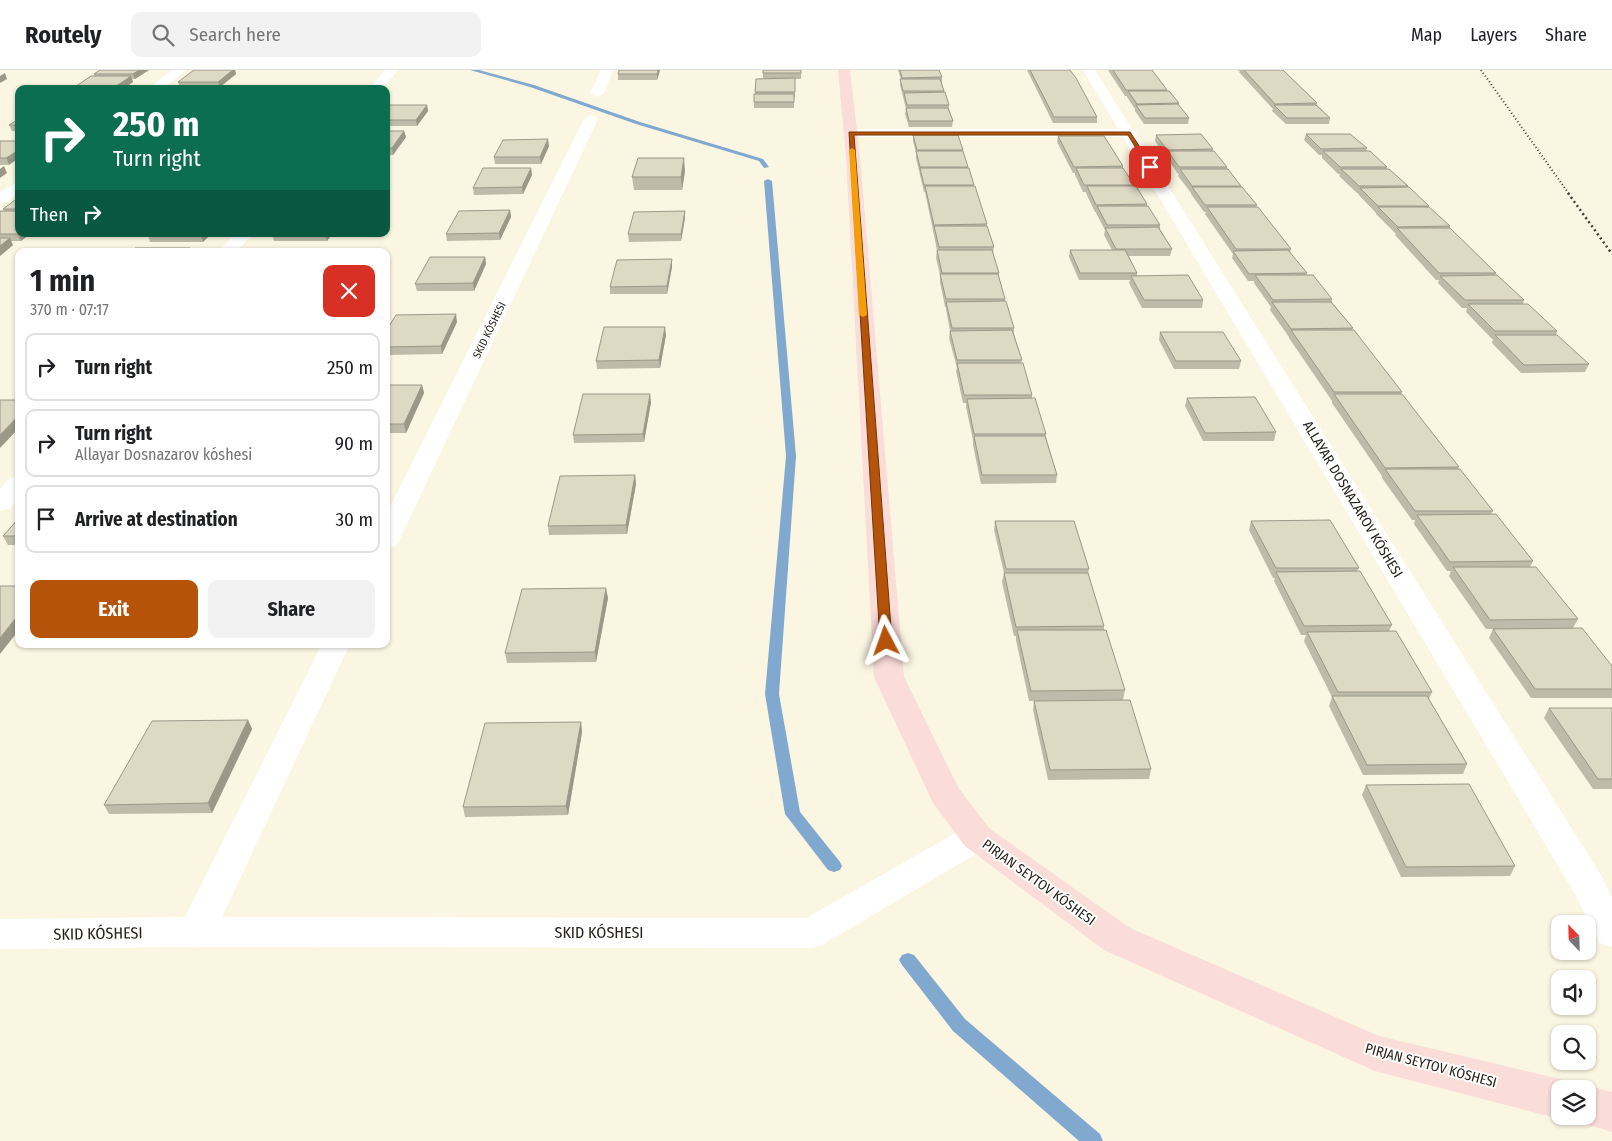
<!DOCTYPE html>
<html lang="en">
<head>
<meta charset="utf-8">
<style>
  :root { --surface:#fff; --page:#f2f2f2; --text:#202124; --muted:#757577; --line:#e0e0e0; --accent:#b45309 }
  body { margin:0; font-family:"Fira Sans Condensed",sans-serif; background:var(--page); color:var(--text); height:100vh; display:flex; flex-direction:column; font-size:19px; white-space:nowrap }
  * { box-sizing:border-box; margin:0 }
  p { font-size:16px; color:var(--muted) }
  .icon { flex:none; width:28px; height:28px; fill:none; stroke:currentColor; stroke-width:2; stroke-linecap:round; stroke-linejoin:round }
  .map { position:relative; flex:1; overflow:hidden }
  .drawer { position:absolute; left:15px; top:178px; width:375px; height:400px; display:flex; flex-direction:column; background:var(--surface); border-radius:10px; box-shadow:0 1px 4px #0004 }
  .drawer>* { flex:none }
  .hud { position:absolute; left:15px; top:15px; width:375px; height:152px; border-radius:10px; box-shadow:0 1px 4px #0004; background:#0b6e4f; color:#fff; overflow:hidden }
  .needle { width:32px; rotate:337deg }
  .controls { position:absolute; left:1551px; top:845px; display:grid; gap:10px }
  .controls a { display:grid; place-items:center; width:45px; height:45px; border-radius:10px; background:var(--surface); box-shadow:0 1px 4px #0004; font-size:25px }
  .pin { position:absolute; display:grid; place-items:center; width:42px; height:42px; color:#fff; margin:-21px; border-radius:10px; box-shadow:0 2px 8px #0006 }
  .me { position:absolute; width:55px; margin:-28px; rotate:356deg; stroke-linejoin:round; filter:drop-shadow(0 0 4px #0008) }
  .turn { display:flex; align-items:center; gap:18px; height:105px; padding:0 15px; font-size:22px }
  .turn .icon { width:65px; height:65px; stroke-width:2.5 }
  .turn b { display:block; font-size:35px; line-height:42px }
  .then { display:flex; align-items:center; height:48px; padding:0 15px; background:#0003; gap:10px; font-size:19px }
  .round { display:grid; place-items:center; flex:none; width:52px; height:52px; border-radius:10px; background:var(--page) }
  .headline { display:flex; align-items:center; justify-content:space-between; height:85px; padding:0 15px }
  h1 { font-size:30px; font-weight:700; line-height:38px }
  .action { display:flex; gap:10px; margin-top:auto; padding:10px 15px }
  .action a { flex:1; height:58px; border-radius:10px; background:var(--accent); color:#fff; font-size:20px; font-weight:700; line-height:58px; text-align:center }
  .action a+a { background:var(--page); color:var(--text) }
  ul { padding:0; list-style:none }
  li { display:flex; align-items:center; gap:15px; height:68px; margin:0 10px 8px; padding:0 5px; border:2px solid var(--line); border-radius:10px }
  li div { flex:1 }
  li b { display:block; font-size:19px }
  li em { font-style:normal }
  header { display:flex; align-items:center; gap:30px; box-sizing:border-box; height:70px; padding:0 25px; background:var(--surface); border-bottom:1px solid var(--line) }
  header strong { font-size:24px }
  nav { display:flex; gap:28px; margin-inline-start:auto; font-size:18px }
  .search { width:350px; height:45px; background:var(--page); display:flex; align-items:center; gap:12px; box-sizing:border-box; padding:0 18px; border-radius:10px; color:var(--muted); font-size:19px }
  .map>svg:first-child { display:block }
  .lines { fill:none; stroke-linecap:round; stroke-linejoin:round }
  .stream { fill:#81a9d0; fill-rule:evenodd }
  .street { fill:#fff; fill-rule:evenodd }
  .primary { fill:#fadcd8; fill-rule:evenodd }
  .rail-far1 { stroke:#413e35; stroke-width:2; stroke-dasharray:1 2.5; stroke-linecap:butt }
  .rail { stroke:#413e35; stroke-width:2.5; stroke-dasharray:2 3; stroke-linecap:butt }
  .wall { fill:#bebba8 }
  .shaded-wall { fill:#9b9888 }
  .building { fill:#ddd9c3; stroke:#9b9888 }
  .route { fill:#b45309; stroke:#753606 }
  .slow { fill:#f59e0b }
  .labels { text-anchor:middle; stroke-width:4; stroke-linejoin:round; paint-order:stroke }
  .far-street-label { font-size:11px; fill:#25231b; stroke:#fff }
  .street-label { font-size:14px; fill:#25231b; stroke:#fff }
  .near-street-label { font-size:16px; fill:#25231b; stroke:#fff }
</style>
</head>
<body>
<header>
<strong>Routely</strong>
<div class="search"><svg class="icon" aria-label="search" viewBox="0 0 24 24"><circle cx="10" cy="10" r="6"/><path d="M15 15l6 6"/></svg>Search here</div>
<nav><a>Map</a><a>Layers</a><a>Share</a></nav>
</header>
<div class="map">
<svg width="1612" height="1071" viewBox="0 0 1612 1071">
  <rect width="100%" height="100%" fill="#fbf6e1"/>
  <g class="lines">
    <g class="stream">
      <polygon points="470,0 479,0 534,15 640,52 763,89 769,97 764,98 759,91 636,54 530,17"/>
      <polygon points="768,109 772,111 796,386 779,624 800,742 840,792 842,796 840,800 834,802 828,800 785,744 765,624 786,386 764,111"/>
      <polygon points="908,883 914,885 965,949 1100,1064 1103,1071 1079,1071 953,961 902,895 899,890 902,885"/>
    </g>
    <g class="street">
      <polygon points="172,0 186,0 163,19 148,19"/>
      <polygon points="385,0 398,0 382,19 369,19"/>
      <polygon points="601,0 613,0 604,23 597,27 590,23"/>
      <polygon points="1083,0 1095,0 1132,59 1137,63 1136,65 1601,805 1612,827 1612,877 1599,873 1575,824 1123,67 851,67 846,66 844,63 846,60 851,59 1118,59"/>
      <polygon points="591,45 598,49 399,471 395,476 386,479 386,445 584,49"/>
      <polygon points="19,111 19,123 6,132 0,134 0,122"/>
      <polygon points="235,164 253,164 237,181 219,181"/>
      <polygon points="19,406 19,428 9,439 0,441 0,419 10,408"/>
      <polygon points="322,574 350,574 222,847 806,848 965,758 977,754 989,758 994,767 989,776 824,874 811,878 196,877 0,879 0,849 185,847"/>
    </g>
    <g class="primary">
      <polygon points="838,0 850,0 860,87 904,607 958,717 989,758 1130,858 1379,966 1560,1009 1575,1015 1576,1019 1560,1019 1560,1046 1566,1046 1560,1049 1375,1001 1104,880 965,776 933,733 874,607 846,87"/>
      <polygon points="1588,1016 1612,1022 1612,1062 1573,1050 1572,1046 1588,1046 1588,1019 1582,1019"/>
    </g>
    <polyline class="rail-far1" points="1481,0 1569,124"/>
    <polyline class="rail" points="1568,123 1612,184"/>
  </g>
  <g class="wall">
    <polygon points="149,0 135,9 132,9 133,12 123,19 72,19 95,6 94,4"/>
    <polygon points="194,0 235,0 236,4 220,17 180,18 178,12"/>
    <polygon points="660,0 657,10 618,10 618,4"/>
    <polygon points="763,0 801,0 801,9 795,9 795,28 794,28 794,38 754,38 754,24 755,24 756,9 763,9"/>
    <polygon points="898,0 939,0 942,7 942,13 944,22 949,35 949,39 953,51 952,57 909,57 905,44 906,39 900,15 901,9"/>
    <polygon points="1027,0 1070,0 1097,47 1097,53 1053,53"/>
    <polygon points="1108,0 1152,0 1167,20 1167,21 1179,33 1179,35 1189,48 1188,54 1144,54 1135,41 1135,39 1127,27 1127,26 1125,26"/>
    <polygon points="1237,0 1283,0 1317,33 1317,35 1330,48 1329,54 1286,54 1272,41 1273,39 1239,2 1240,1"/>
    <polygon points="386,35 427,35 428,41 417,56 386,56"/>
    <polygon points="19,49 19,61 12,61 9,55"/>
    <polygon points="386,61 404,61 406,67 393,85 386,85"/>
    <polygon points="1306,64 1367,78 1366,81 1387,97 1387,99 1408,116 1408,117 1429,136 1429,137 1450,156 1450,158 1496,203 1495,205 1524,230 1523,234 1557,261 1556,265 1589,294 1585,302 1521,303 1492,273 1493,269 1492,269 1466,242 1467,238 1462,238 1438,213 1439,210 1436,210 1395,165 1396,164 1376,144 1376,143 1358,124 1358,123 1357,123 1339,106 1340,104 1338,104 1322,88 1322,85 1319,85 1304,70"/>
    <polygon points="913,65 963,80 963,83 968,98 987,154 987,157 994,177 993,184 999,203 999,207 1005,229 1005,231 1014,258 1014,264 1022,290 1021,293 1032,325 1032,328 1046,364 1046,367 1057,405 1056,413 981,414 973,375 973,370 966,337 966,333 963,333 956,301 957,298 949,268 950,261 946,239 946,237 945,237 940,212 940,205 936,188 937,180 925,122 924,122 916,88 916,83 913,71"/>
    <polygon points="1156,65 1213,79 1213,81 1227,97 1227,99 1257,135 1256,137 1291,179 1290,183 1307,203 1306,205 1332,229 1332,232 1353,258 1352,260 1402,322 1401,324 1459,397 1458,399 1493,441 1491,444 1533,491 1530,497 1578,549 1573,558 1612,596 1612,628 1531,628 1489,568 1493,559 1486,559 1449,506 1451,501 1447,501 1414,454 1415,450 1412,450 1382,408 1382,406 1332,333 1332,331 1289,268 1289,267 1270,240 1271,237 1254,213 1254,211 1248,211 1232,188 1233,184 1205,144 1206,142 1204,142 1191,124 1191,123 1178,106 1179,104 1178,104 1167,88 1167,86 1165,86 1155,71"/>
    <polygon points="1058,66 1123,96 1123,98 1134,115 1134,116 1147,134 1147,136 1160,155 1160,159 1172,179 1170,186 1129,186 1137,203 1137,206 1203,230 1202,238 1142,238 1129,213 1130,210 1079,210 1069,187 1070,180 1112,180 1104,165 1105,160 1096,143 1096,142 1095,142 1086,123 1086,122 1083,122 1075,105 1075,103 1073,103 1057,72"/>
    <polygon points="0,71 9,95 0,95"/>
    <polygon points="549,76 541,94 495,94 494,87"/>
    <polygon points="531,98 532,105 523,124 474,125 473,118"/>
    <polygon points="685,101 682,120 634,120 632,107"/>
    <polygon points="19,127 19,164 30,164 21,171 11,171 13,175 0,186 0,141 4,141 3,139"/>
    <polygon points="510,140 511,147 500,170 447,171 446,164"/>
    <polygon points="685,148 681,171 629,172 628,164"/>
    <polygon points="211,164 203,172 150,172 148,165"/>
    <polygon points="272,164 332,164 327,171 274,171"/>
    <polygon points="485,187 486,194 474,221 417,221 415,214"/>
    <polygon points="672,197 667,224 610,224 610,217"/>
    <polygon points="457,252 442,284 386,285 386,261"/>
    <polygon points="1160,262 1241,291 1239,299 1174,299 1159,270"/>
    <polygon points="666,265 660,298 597,299 596,291"/>
    <polygon points="386,315 422,315 424,323 406,363 386,363"/>
    <polygon points="1187,328 1276,362 1274,371 1203,371 1185,336"/>
    <polygon points="651,332 644,372 574,373 573,365"/>
    <polygon points="635,405 636,414 627,464 549,465 548,456"/>
    <polygon points="19,448 19,475 8,475 3,466"/>
    <polygon points="995,451 1089,499 1088,504 1104,556 1104,560 1125,620 1123,630 1029,631 1016,570 1016,566 1014,566 1002,512 1004,503 994,460"/>
    <polygon points="1251,451 1359,498 1357,501 1392,555 1389,561 1432,622 1429,629 1467,694 1463,704 1363,705 1329,636 1332,627 1304,571 1306,565 1301,565 1274,511 1275,508 1273,508 1249,460"/>
    <polygon points="608,528 596,592 507,593 505,583"/>
    <polygon points="205,574 297,574 296,577 207,578"/>
    <polygon points="1034,631 1151,699 1149,709 1048,710 1033,640"/>
    <polygon points="1549,638 1612,638 1612,719 1593,719 1544,648"/>
    <polygon points="248,650 252,659 212,743 109,744 104,735"/>
    <polygon points="581,652 582,662 568,745 465,747 463,737"/>
    <polygon points="1366,715 1515,796 1510,806 1401,807 1362,725"/>
  </g>
  <g class="shaded-wall">
    <polygon points="139,0 149,0 135,9 133,4"/>
    <polygon points="233,0 235,0 236,4 220,17 218,12"/>
    <polygon points="658,0 660,0 657,10 657,4"/>
    <polygon points="5,3 7,9 0,13 0,6"/>
    <polygon points="131,6 133,12 123,19 112,19"/>
    <polygon points="427,35 428,41 417,56 416,50"/>
    <polygon points="404,61 406,67 393,85 392,78"/>
    <polygon points="548,69 549,76 541,94 540,87"/>
    <polygon points="19,80 19,88 9,95 6,88"/>
    <polygon points="684,88 685,101 682,120 681,107"/>
    <polygon points="4,96 7,103 0,108 0,99"/>
    <polygon points="531,98 532,105 523,124 522,117"/>
    <polygon points="510,140 511,147 500,170 499,163"/>
    <polygon points="685,141 685,148 681,171 681,164"/>
    <polygon points="18,164 30,164 21,171"/>
    <polygon points="202,164 211,164 203,172 201,165"/>
    <polygon points="325,164 332,164 327,171"/>
    <polygon points="10,168 13,175 0,186 0,176"/>
    <polygon points="485,187 486,194 474,221 473,213"/>
    <polygon points="672,189 672,197 667,224 667,216"/>
    <polygon points="456,244 457,252 442,284 441,276"/>
    <polygon points="665,257 666,265 660,298 659,290"/>
    <polygon points="422,315 424,323 406,363 404,354"/>
    <polygon points="650,324 651,332 644,372 643,364"/>
    <polygon points="19,345 19,358 0,378 0,365"/>
    <polygon points="635,405 636,414 627,464 626,455"/>
    <polygon points="606,518 608,528 596,592 595,582"/>
    <polygon points="19,544 19,560 0,584 0,568"/>
    <polygon points="248,650 252,659 212,743 208,733"/>
    <polygon points="581,652 582,662 568,745 566,736"/>
  </g>
  <g class="building">
    <polygon points="100,0 139,0 133,4 94,4"/>
    <polygon points="194,0 233,0 218,12 178,12"/>
    <polygon points="619,0 658,0 657,4 618,4"/>
    <rect x="763" y="0" width="38" height="3"/>
    <polygon points="900,0 939,0 942,7 902,8"/>
    <polygon points="1030,0 1070,0 1076,8 1097,47 1054,47"/>
    <polygon points="1113,0 1152,0 1167,20 1126,20"/>
    <polygon points="1244,0 1283,0 1317,33 1275,34"/>
    <polygon points="91,6 131,6 112,19 72,19"/>
    <polygon points="795,8 795,22 755,22 756,9"/>
    <polygon points="900,9 940,9 944,21 903,21"/>
    <polygon points="1128,21 1169,21 1179,33 1137,34"/>
    <polygon points="945,22 949,35 907,35 904,23"/>
    <rect x="754" y="24" width="40" height="8"/>
    <polygon points="1178,34 1189,48 1145,48 1136,35"/>
    <polygon points="386,35 427,35 416,50 386,50"/>
    <polygon points="1274,35 1316,35 1330,48 1287,48"/>
    <polygon points="906,38 948,38 953,51 909,51"/>
    <polygon points="19,49 19,55 9,55"/>
    <polygon points="386,61 404,61 392,78 386,78"/>
    <polygon points="1201,64 1213,79 1167,80 1156,65"/>
    <polygon points="1306,64 1350,64 1367,78 1321,79"/>
    <polygon points="913,65 958,65 963,80 917,80"/>
    <polygon points="1058,66 1104,66 1123,96 1074,97"/>
    <polygon points="548,69 540,87 494,87 503,70"/>
    <polygon points="0,71 19,71 19,80 6,88 0,88"/>
    <polygon points="916,81 963,81 968,97 920,97"/>
    <polygon points="1168,81 1214,81 1227,97 1179,97"/>
    <polygon points="1323,81 1370,81 1387,97 1340,97"/>
    <polygon points="638,88 684,88 681,107 632,107"/>
    <polygon points="483,98 531,98 522,117 473,118"/>
    <polygon points="920,98 969,98 974,115 924,115"/>
    <polygon points="1076,98 1123,98 1134,115 1084,115"/>
    <polygon points="1180,99 1228,99 1241,116 1192,116"/>
    <polygon points="1341,99 1389,99 1408,116 1359,116"/>
    <polygon points="925,116 975,116 987,154 934,155"/>
    <polygon points="1087,116 1136,116 1147,134 1096,135"/>
    <polygon points="1192,117 1242,117 1257,135 1205,135"/>
    <polygon points="1409,117 1429,136 1378,136 1360,118"/>
    <polygon points="19,127 19,139 3,139"/>
    <polygon points="1097,136 1148,136 1160,155 1107,155"/>
    <polygon points="1207,137 1258,137 1291,179 1236,179"/>
    <polygon points="1378,137 1429,137 1450,156 1398,157"/>
    <polygon points="510,140 499,163 446,164 459,141"/>
    <rect x="0" y="141" width="19" height="23"/>
    <polygon points="685,141 681,164 628,164 634,142"/>
    <polygon points="934,156 987,156 994,177 939,177"/>
    <polygon points="1158,157 1172,179 1116,179 1105,158"/>
    <polygon points="1397,158 1450,158 1496,203 1439,203"/>
    <polygon points="149,164 202,164 201,165 148,165"/>
    <polygon points="0,168 10,168 0,176"/>
    <polygon points="135,178 190,178 186,181 132,181"/>
    <polygon points="937,180 992,180 999,203 942,203"/>
    <polygon points="1070,180 1125,180 1137,203 1080,203"/>
    <polygon points="1288,180 1307,203 1249,204 1233,181"/>
    <polygon points="430,187 485,187 473,213 415,214"/>
    <polygon points="672,189 667,216 610,217 617,190"/>
    <polygon points="940,204 998,204 1005,229 946,229"/>
    <polygon points="1188,205 1203,230 1144,230 1131,206"/>
    <polygon points="1255,205 1313,205 1332,229 1273,230"/>
    <polygon points="1497,205 1524,230 1465,230 1440,206"/>
    <polygon points="1006,231 1014,258 952,258 946,232"/>
    <polygon points="1272,232 1331,232 1353,258 1291,259"/>
    <polygon points="1468,234 1528,234 1557,261 1495,261"/>
    <polygon points="456,244 441,276 386,277 386,261 396,245"/>
    <polygon points="604,257 665,257 659,290 596,291"/>
    <polygon points="1012,260 1022,290 957,290 950,261"/>
    <polygon points="1291,260 1354,260 1402,322 1334,322"/>
    <polygon points="1160,262 1223,262 1241,291 1176,291"/>
    <polygon points="1495,265 1557,265 1589,294 1524,295"/>
    <polygon points="957,293 1023,293 1032,325 964,325"/>
    <polygon points="386,315 422,315 404,354 386,354"/>
    <polygon points="583,324 650,324 643,364 573,365"/>
    <polygon points="1334,324 1402,324 1459,397 1385,398"/>
    <polygon points="1255,327 1276,362 1205,363 1187,328"/>
    <polygon points="1035,328 1046,364 974,364 967,329"/>
    <polygon points="0,330 19,330 19,345 0,365"/>
    <polygon points="974,366 1045,366 1057,405 982,405"/>
    <polygon points="1385,399 1460,399 1493,441 1415,441"/>
    <polygon points="635,405 626,455 548,456 560,406"/>
    <polygon points="1496,444 1533,491 1450,492 1417,445"/>
    <polygon points="19,448 19,466 3,466"/>
    <polygon points="1330,450 1359,498 1276,498 1251,451"/>
    <polygon points="995,451 1074,451 1089,499 1006,499"/>
    <polygon points="1453,497 1536,497 1578,549 1490,550"/>
    <polygon points="1360,501 1392,555 1304,556 1276,502"/>
    <polygon points="1004,503 1088,503 1104,556 1016,557"/>
    <polygon points="0,516 19,516 19,544 0,568"/>
    <polygon points="606,518 595,582 505,583 522,519"/>
    <polygon points="1582,558 1612,596 1612,619 1535,619 1493,559"/>
    <polygon points="1017,560 1106,560 1125,620 1031,621"/>
    <polygon points="1396,561 1432,622 1338,622 1307,562"/>
    <polygon points="1332,626 1427,626 1467,694 1367,695"/>
    <polygon points="1130,630 1151,699 1050,700 1034,631"/>
    <polygon points="1549,638 1612,638 1612,709 1598,709"/>
    <polygon points="248,650 208,733 104,735 152,651"/>
    <polygon points="581,652 566,736 463,737 485,653"/>
    <polygon points="1469,714 1515,796 1406,797 1366,715"/>
  </g>
  <polygon class="route" points="849,62 1130,62 1153,97 1148,98 1128,65 854,65 892,571 886,575 880,571"/>
  <polygon class="slow" points="852,78 855,80 867,245 863,247 859,245 849,80"/>
  <g class="labels">
    <g class="far-street-label">
      <text transform="translate(489 260) rotate(-64)" y="4">SKID KÓSHESI</text>
    </g>
    <g class="street-label">
      <text transform="translate(1353 429) rotate(59)" y="5">ALLAYAR DOSNAZAROV KÓSHESI</text>
      <text transform="translate(1039 812) rotate(36)" y="5">PIRJAN SEYTOV KÓSHESI</text>
      <text transform="translate(1431 995) rotate(15)" y="5">PIRJAN SEYTOV KÓSHESI</text>
    </g>
    <g class="near-street-label">
      <text x="599" y="868">SKID KÓSHESI</text>
      <text transform="translate(98 863) rotate(-1)" y="6">SKID KÓSHESI</text>
    </g>
  </g>
</svg>
<div class="controls">
<a><svg class="needle" viewBox="-14 -14 28 28"><path d="M0-13l5 13h-10z" fill="#e53935"/><path d="M0 13l5-13h-10z" fill="#757577"/></svg></a>
<a><svg class="icon" aria-label="sound" viewBox="0 0 24 24"><path d="M4 9h4l5-4v14l-5-4H4zM17 9q2 3 0 6"/></svg></a>
<a><svg class="icon" aria-label="search" viewBox="0 0 24 24"><circle cx="10" cy="10" r="6"/><path d="M15 15l6 6"/></svg></a>
<a><svg class="icon" aria-label="layers" viewBox="0 0 24 24"><path d="M12 4l9 5-9 5-9-5zM3 14l9 5 9-5"/></svg></a>
</div>
<div class="pin" style="left:1150px;top:97px;background:#d93025"><svg class="icon" aria-label="arrive" viewBox="0 0 24 24"><path d="M6 21V4h12l-3 4 3 4H6"/></svg></div>
<svg class="me" style="left:886px;top:571px" viewBox="-20 -20 40 40"><path d="M0-17L14 15 0 8-14 15z" fill="#b45309" stroke="#fff" stroke-width="4"/></svg>
<div class="hud">
<div class="turn"><svg class="icon" aria-label="right" viewBox="0 0 24 24"><path d="M7 20v-9h11M14 6l5 5-5 5"/></svg><div><b>250 m</b>Turn right</div></div>
<div class="then">Then<svg class="icon" aria-label="right" viewBox="0 0 24 24"><path d="M7 20v-9h11M14 6l5 5-5 5"/></svg></div>
</div>
<section class="drawer">
<div class="headline"><div><h1>1 min</h1><p>370 m · 07:17</p></div><a class="round" style="background:#d93025;color:#fff"><svg class="icon" aria-label="close" viewBox="0 0 24 24"><path d="M6 6l12 12M18 6L6 18"/></svg></a></div>
<ul>
<li><svg class="icon" aria-label="right" viewBox="0 0 24 24"><path d="M7 20v-9h11M14 6l5 5-5 5"/></svg><div><b>Turn right</b></div><em>250 m</em></li>
<li><svg class="icon" aria-label="right" viewBox="0 0 24 24"><path d="M7 20v-9h11M14 6l5 5-5 5"/></svg><div><b>Turn right</b><p>Allayar Dosnazarov kóshesi</p></div><em>90 m</em></li>
<li><svg class="icon" aria-label="arrive" viewBox="0 0 24 24"><path d="M6 21V4h12l-3 4 3 4H6"/></svg><div><b>Arrive at destination</b></div><em>30 m</em></li>
</ul>
<div class="action"><a>Exit</a><a>Share</a></div>
</section>
</div>
</body>
</html>
